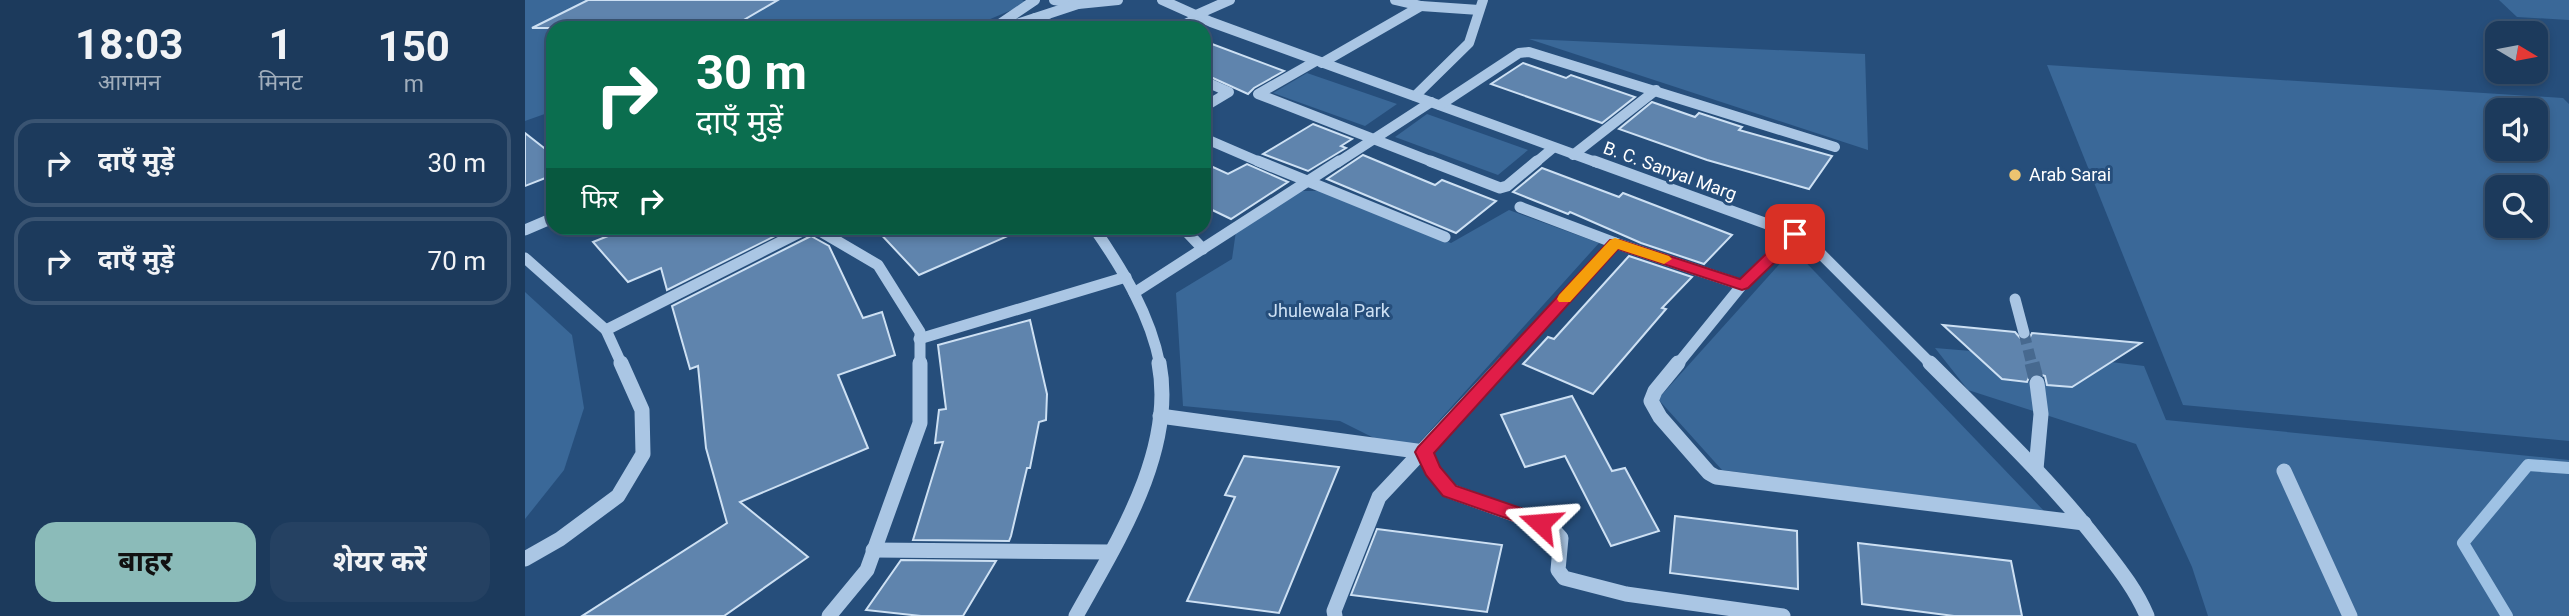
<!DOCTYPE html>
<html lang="hi">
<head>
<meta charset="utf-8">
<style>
  :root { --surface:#1c3a5c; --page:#254162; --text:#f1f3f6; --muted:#a0adbb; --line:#3a5472; --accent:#8bbbb9 }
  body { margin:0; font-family:Roboto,"Noto Sans Devanagari",sans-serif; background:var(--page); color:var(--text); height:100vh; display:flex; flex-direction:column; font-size:26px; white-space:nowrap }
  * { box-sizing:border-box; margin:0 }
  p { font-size:23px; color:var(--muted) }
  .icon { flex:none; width:38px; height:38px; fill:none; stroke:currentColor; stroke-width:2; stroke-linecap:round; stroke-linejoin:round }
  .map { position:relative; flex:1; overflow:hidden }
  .drawer { display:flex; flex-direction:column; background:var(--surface); width:525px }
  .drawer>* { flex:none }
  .banner { position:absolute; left:21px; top:21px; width:665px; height:214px; border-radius:21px; box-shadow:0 4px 10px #0003,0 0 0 2px var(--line); background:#0b6e4f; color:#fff; overflow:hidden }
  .needle { width:46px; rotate:100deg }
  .fabs { position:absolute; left:1960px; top:21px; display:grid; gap:14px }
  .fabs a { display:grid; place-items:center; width:63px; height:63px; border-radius:14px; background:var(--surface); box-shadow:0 4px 10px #0003,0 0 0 2px var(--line); font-size:35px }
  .pin { position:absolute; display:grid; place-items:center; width:60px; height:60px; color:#fff; margin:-30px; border-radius:14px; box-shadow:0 4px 10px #0006 }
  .me { position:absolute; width:77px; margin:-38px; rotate:289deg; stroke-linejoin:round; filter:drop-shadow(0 0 5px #0008) }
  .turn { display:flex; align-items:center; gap:24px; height:147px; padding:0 35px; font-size:32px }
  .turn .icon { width:91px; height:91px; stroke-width:2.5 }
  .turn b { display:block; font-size:49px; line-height:60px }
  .then { display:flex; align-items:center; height:66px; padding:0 35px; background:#0003; gap:14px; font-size:26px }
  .eta { display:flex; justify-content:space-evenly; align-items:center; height:119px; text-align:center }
  .eta b { font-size:42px; font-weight:700; line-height:49px }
  .cta { display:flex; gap:14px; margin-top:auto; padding:14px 35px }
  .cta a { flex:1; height:80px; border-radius:21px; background:var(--accent); color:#111; font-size:28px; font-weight:700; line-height:80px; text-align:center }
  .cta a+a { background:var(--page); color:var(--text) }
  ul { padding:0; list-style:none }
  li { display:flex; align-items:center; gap:21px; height:88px; margin:0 14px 10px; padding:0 21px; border:4px solid var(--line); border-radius:21px }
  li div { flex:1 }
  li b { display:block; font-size:26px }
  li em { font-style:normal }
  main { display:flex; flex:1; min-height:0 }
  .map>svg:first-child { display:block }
  .green { fill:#3a6898; fill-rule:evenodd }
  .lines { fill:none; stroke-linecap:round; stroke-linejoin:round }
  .stream { stroke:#9fc2e4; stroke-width:12 }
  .building { fill:#5f84ad; stroke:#cde0f3; stroke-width:2 }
  .minor-tunnel-far1 { stroke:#47698f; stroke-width:11; stroke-dasharray:11 6; stroke-linecap:butt }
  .minor-tunnel { stroke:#47698f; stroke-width:15; stroke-dasharray:15 7; stroke-linecap:butt }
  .minor-far2 { stroke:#aac6e4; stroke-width:10 }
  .minor-far1 { stroke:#aac6e4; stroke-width:11 }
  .minor { stroke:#aac6e4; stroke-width:15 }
  .route { fill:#e11d48; stroke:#92132f; stroke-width:2 }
  .slow { fill:#f59e0b }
  .poi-dot { fill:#ecc470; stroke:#264e7b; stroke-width:2.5 }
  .labels { text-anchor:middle; stroke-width:6; stroke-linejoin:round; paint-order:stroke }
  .street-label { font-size:18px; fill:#fff; stroke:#264e7b }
  .poi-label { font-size:18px; fill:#fff; stroke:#264e7b; text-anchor:start }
  .park-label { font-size:18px; fill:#cde0f3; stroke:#264e7b }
</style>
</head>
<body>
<main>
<section class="drawer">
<div class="eta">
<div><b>18:03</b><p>आगमन</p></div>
<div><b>1</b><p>मिनट</p></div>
<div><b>150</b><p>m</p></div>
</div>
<ul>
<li><svg class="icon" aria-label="right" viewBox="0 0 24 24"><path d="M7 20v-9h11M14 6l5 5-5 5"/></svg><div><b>दाएँ मुड़ें</b></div><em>30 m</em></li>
<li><svg class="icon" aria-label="right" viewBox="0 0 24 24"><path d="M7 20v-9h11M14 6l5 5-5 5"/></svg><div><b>दाएँ मुड़ें</b></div><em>70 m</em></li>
</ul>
<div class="cta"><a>बाहर</a><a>शेयर करें</a></div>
</section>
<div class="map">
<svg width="2044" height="616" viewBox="0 0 2044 616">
  <rect width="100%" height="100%" fill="#264e7b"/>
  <g class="green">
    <polygon points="0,0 497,0 503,3 444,28 28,28 28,111 0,121"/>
    <polygon points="1974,0 2044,0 2044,20 1992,17"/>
    <polygon points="1004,39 1340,54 1343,150"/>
    <path d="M1522,65l516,33 6,6v337l-386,-36zM2011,110v39h-39v-39zM2011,187v39h-39v-39z"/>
    <polygon points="782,73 872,104 840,126 748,93"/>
    <polygon points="902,114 1003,150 973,175 870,137"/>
    <polygon points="775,191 800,191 926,243 984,210 1074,243 883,455 815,421 658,406 651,293 707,259 711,231"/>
    <polygon points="1268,249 1520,512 1197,470 1133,399"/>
    <polygon points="0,292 47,335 59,408 39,470 0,519"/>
    <polygon points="1410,348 1446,351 1477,379 1547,387 1586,362 1619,366 1641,420 2044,460 2044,616 1683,616 1667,567 1611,444 1443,390"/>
  </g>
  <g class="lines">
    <polyline class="stream" points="1982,616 1938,543 2003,465 2044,468"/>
  </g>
  <g class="building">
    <polygon points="63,0 253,0 205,28 7,28"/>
    <polygon points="679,41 759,71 729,88 723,94 679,74"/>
    <polygon points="998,63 1041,78 1046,75 1110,97 1077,123 966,84"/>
    <polygon points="1127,102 1170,117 1174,113 1217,127 1214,130 1307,156 1284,189 1182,160 1094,129"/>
    <polygon points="788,124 827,139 816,146 821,148 783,171 738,154"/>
    <polygon points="0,133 28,155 28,175 0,186"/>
    <polygon points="838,155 910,185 917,180 971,201 931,233 802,179"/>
    <polygon points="679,163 703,174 722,164 763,182 706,219 679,206"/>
    <polygon points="1017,168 1094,197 1098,193 1207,235 1179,264 1116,243 1045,212 1043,214 988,192"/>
    <polygon points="103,228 266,228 142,290 136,268 103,282 68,242"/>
    <polygon points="350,228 501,228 394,275"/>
    <polygon points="286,236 304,246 338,318 357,312 370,355 313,375 343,448 215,502 283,557 199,616 57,616 202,523 181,448 173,366 165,369 147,306"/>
    <polygon points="1104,256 1167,277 1137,308 1141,309 1068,394 998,364 1023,337 1029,339"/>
    <polygon points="505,320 522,394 521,420 514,422 505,468 502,468 486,536 484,541 388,540 418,442 410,443 414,410 421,409 413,345"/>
    <polygon points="1418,325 1490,332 1498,341 1504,339 1507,333 1616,343 1547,387 1522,385 1520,376 1511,373 1505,375 1502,382 1477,379"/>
    <polygon points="1047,396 1087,471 1100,468 1134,531 1086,546 1040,456 1000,467 976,415"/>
    <polygon points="719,456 814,467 754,613 662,601 710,497 700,495"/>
    <polygon points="1150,516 1272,531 1273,589 1145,573"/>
    <polygon points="852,529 977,545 962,612 826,595"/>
    <polygon points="1333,543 1486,561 1497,616 1429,616 1337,604"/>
    <polygon points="376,560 471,561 438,616 396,616 341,610"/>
  </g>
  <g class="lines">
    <polyline class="minor-tunnel-far1" points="1499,333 1507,365"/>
    <polyline class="minor-tunnel" points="1507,363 1512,383"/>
    <g class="minor-far2">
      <polyline points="529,0 553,4 593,0"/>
      <polyline points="637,0 686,22 1073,163"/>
      <polyline points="870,0 896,6 954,10"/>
      <polyline points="671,15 705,0"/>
      <polyline points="510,18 535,28"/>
      <polyline points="469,28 510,0"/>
      <polyline points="480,28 553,4"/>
      <polyline points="652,28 675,17"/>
      <polyline points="791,61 733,94 910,163"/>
      <polyline points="797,63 896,6"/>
      <polyline points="679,81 704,92 679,107"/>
      <polyline points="890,96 944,43 958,0"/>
      <polyline points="915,105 994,53 1004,52 1310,147"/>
      <polyline points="679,138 737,163"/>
      <polyline points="1048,155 1131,90"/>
      <polyline points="812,163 906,102"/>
      <polyline points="1010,163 1028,148"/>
    </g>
    <g class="minor-far1">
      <polyline points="733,161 920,237"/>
      <polyline points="905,161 975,188 982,186 1012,161"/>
      <polyline points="1069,161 1270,234 1287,245 1407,365"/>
      <polyline points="995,207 1090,243 1217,285"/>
      <polyline points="290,228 353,265 395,332 395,365"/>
      <path d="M569,228c29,42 56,86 66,137"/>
      <polyline points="658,228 678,249"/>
      <polyline points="0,230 28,218"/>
      <polyline points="0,258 81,330 97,365"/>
      <polyline points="609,293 814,161"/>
      <polyline points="1490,299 1499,333"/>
      <polyline points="81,330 283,228"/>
      <polyline points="394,339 601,277"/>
      <polyline points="979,365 1090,243"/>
      <polyline points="1152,365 1217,285 1270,234"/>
    </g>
    <g class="minor">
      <polyline points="1153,363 1130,391 1126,401 1135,417 1184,473 1191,477 1559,523"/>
      <path d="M1405,363c60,60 122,118 173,185 17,22 33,42 44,68"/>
      <polyline points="635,416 899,452 907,470 925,491 1027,528 1036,538 1033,570 1039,578 1101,594 1258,616"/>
      <polyline points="1511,469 1516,414 1512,383"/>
      <polyline points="1759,471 1825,616"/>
      <polyline points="348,550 585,552"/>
      <polyline points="0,559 35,539 93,496 118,454 117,410 96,363"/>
      <polyline points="304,616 342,570 395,423 395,363"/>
      <path d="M551,616c41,-74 100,-165 83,-253"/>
      <polyline points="810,616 809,611 854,497 980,363"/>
    </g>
  </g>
  <polygon class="route" points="1270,230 1276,231 1278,234 1276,237 1223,288 1217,290 1093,249 909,453 915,467 931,486 1022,517 1025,523 1022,528 1015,530 918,496 901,475 890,452 893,447 1085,240 1095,240 1215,279 1265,231"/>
  <polygon class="slow" points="1090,238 1144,256 1147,259 1139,264 1093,249 1045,302 1034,302 1032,299 1034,295 1085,240"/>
  <circle class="poi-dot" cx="1490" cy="175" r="7"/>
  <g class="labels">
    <g class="street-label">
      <text transform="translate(1145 171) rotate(20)" y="6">B. C. Sanyal Marg</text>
    </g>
    <g class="poi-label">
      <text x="1504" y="181">Arab Sarai</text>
    </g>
    <g class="park-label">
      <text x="804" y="317">Jhulewala Park</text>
    </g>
  </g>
</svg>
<div class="fabs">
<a><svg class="needle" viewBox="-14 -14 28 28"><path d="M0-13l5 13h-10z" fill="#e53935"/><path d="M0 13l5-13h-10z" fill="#a0adbb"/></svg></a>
<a><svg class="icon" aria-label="sound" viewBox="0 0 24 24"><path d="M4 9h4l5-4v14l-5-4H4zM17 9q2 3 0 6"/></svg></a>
<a><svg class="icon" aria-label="search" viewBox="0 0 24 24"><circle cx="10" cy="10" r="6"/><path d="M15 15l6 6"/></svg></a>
</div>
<div class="pin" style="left:1270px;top:234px;background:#d93025"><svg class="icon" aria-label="arrive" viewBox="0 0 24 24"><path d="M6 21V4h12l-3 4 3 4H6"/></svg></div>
<svg class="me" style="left:1015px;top:523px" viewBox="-20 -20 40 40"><path d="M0-17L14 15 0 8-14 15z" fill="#e11d48" stroke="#fff" stroke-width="4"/></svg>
<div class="banner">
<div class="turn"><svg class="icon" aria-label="right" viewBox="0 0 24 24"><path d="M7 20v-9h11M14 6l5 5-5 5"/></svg><div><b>30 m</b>दाएँ मुड़ें</div></div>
<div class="then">फिर<svg class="icon" aria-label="right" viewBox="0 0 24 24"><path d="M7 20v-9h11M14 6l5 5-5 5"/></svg></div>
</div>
</div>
</main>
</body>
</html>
